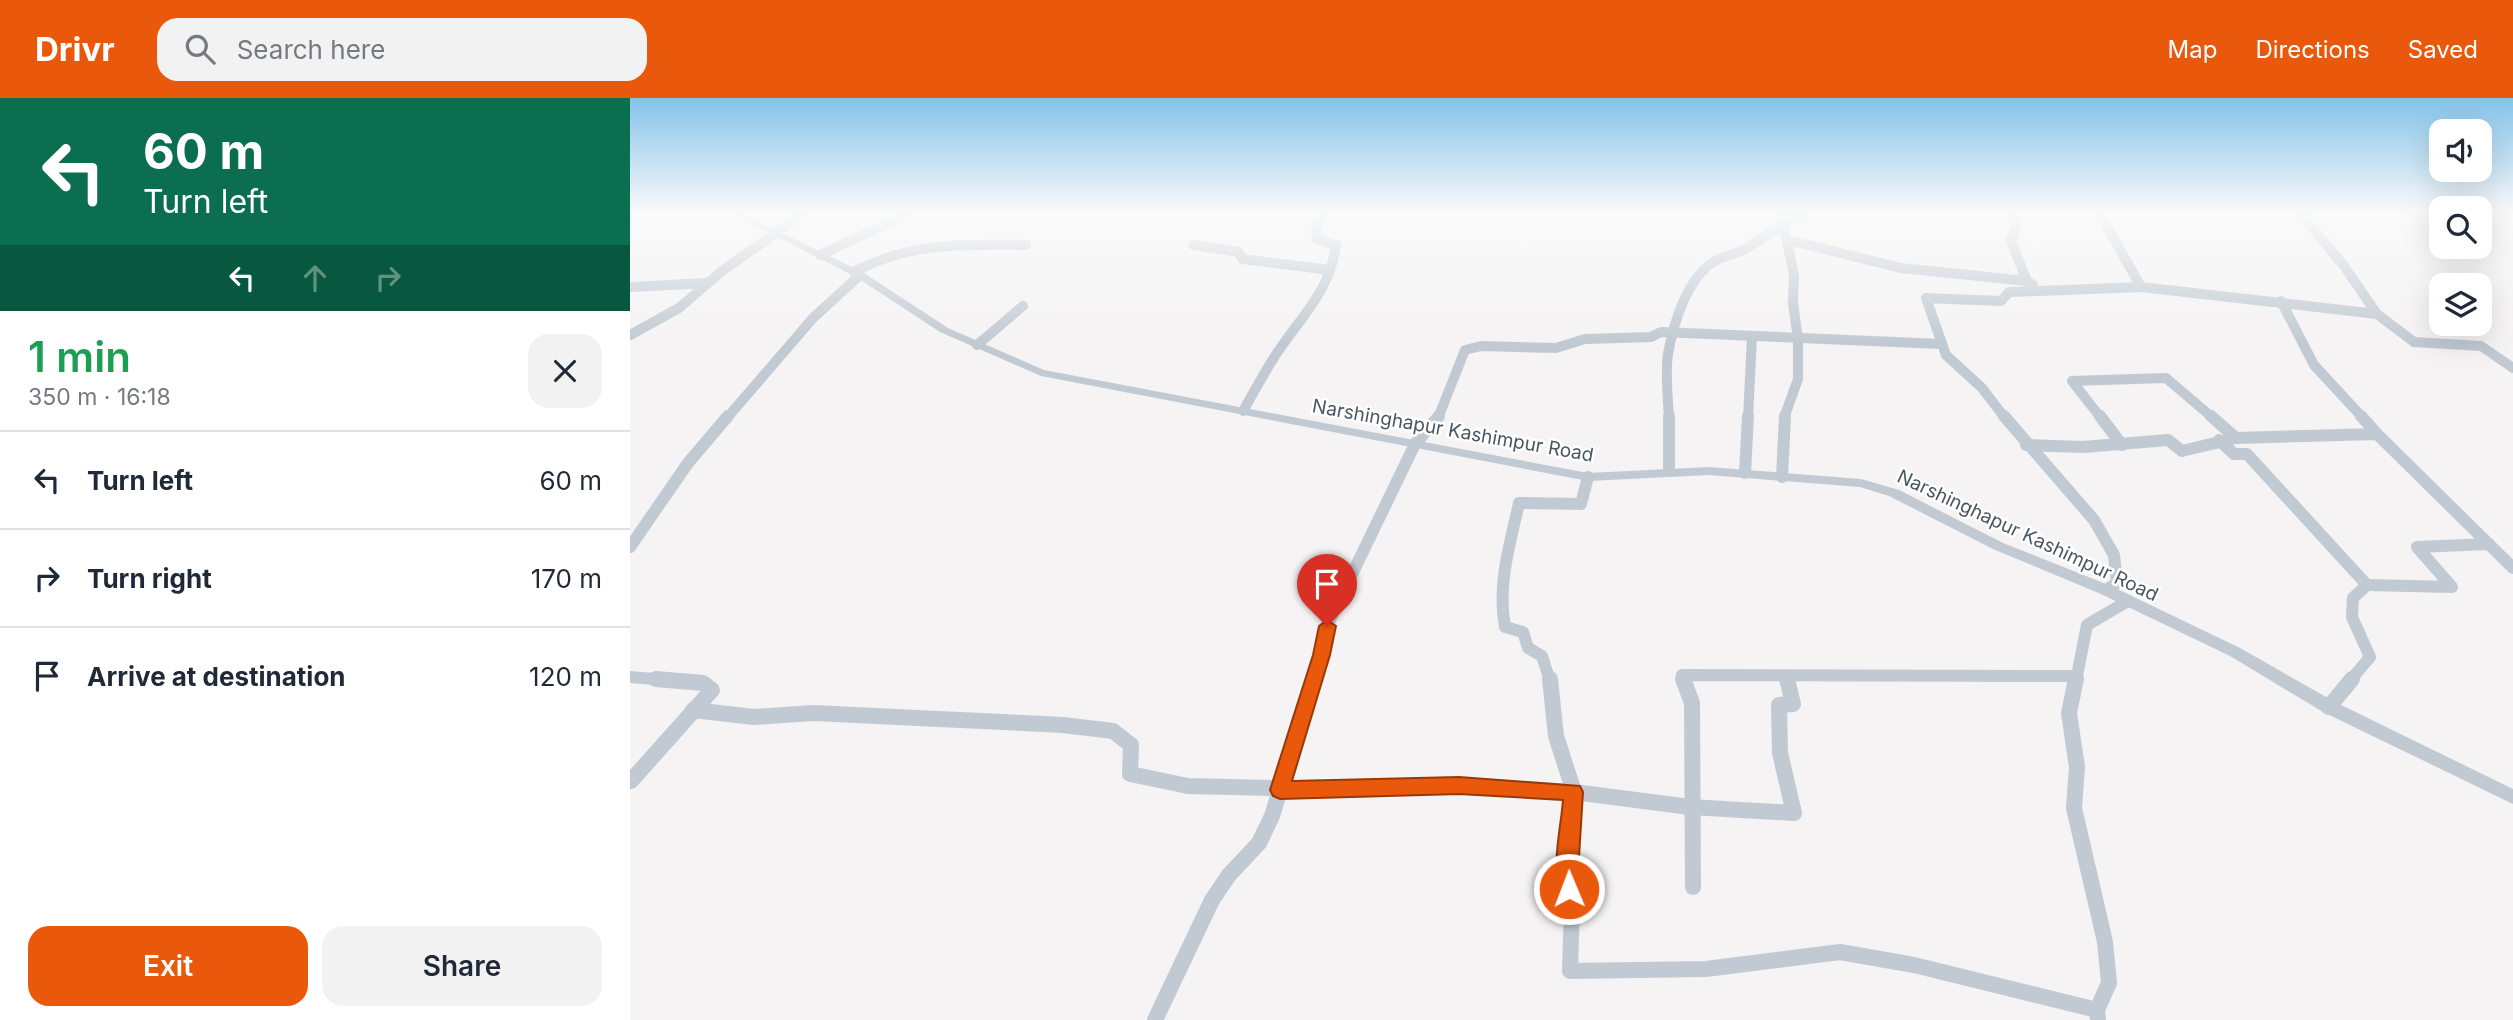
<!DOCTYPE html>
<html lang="en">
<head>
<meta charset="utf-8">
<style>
  :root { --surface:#fff; --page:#f2f2f3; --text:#1f2937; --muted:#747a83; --line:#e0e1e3; --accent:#ea580c }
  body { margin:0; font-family:Inter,sans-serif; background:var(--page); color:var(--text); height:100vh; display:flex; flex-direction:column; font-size:26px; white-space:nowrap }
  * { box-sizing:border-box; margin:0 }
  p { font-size:23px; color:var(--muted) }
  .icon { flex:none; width:38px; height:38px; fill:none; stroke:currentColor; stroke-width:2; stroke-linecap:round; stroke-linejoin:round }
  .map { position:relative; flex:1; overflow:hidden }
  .sheet { display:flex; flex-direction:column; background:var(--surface); width:630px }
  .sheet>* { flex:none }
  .guide { background:#0b6e4f; color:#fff; overflow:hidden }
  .tools { position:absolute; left:1799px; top:21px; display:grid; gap:14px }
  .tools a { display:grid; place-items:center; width:63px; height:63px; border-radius:14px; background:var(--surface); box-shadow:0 7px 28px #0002; font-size:35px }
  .pin { position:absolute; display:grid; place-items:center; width:60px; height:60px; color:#fff; margin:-72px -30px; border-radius:50% 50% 50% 0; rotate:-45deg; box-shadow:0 0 7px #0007 }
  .pin .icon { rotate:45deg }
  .me { position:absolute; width:77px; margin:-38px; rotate:359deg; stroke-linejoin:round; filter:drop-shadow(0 0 5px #0008) }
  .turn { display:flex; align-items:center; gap:24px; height:147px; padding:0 28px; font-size:32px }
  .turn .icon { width:91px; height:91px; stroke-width:2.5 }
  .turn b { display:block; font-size:49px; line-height:60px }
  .lanes { display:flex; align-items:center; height:66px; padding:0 28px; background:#0003; justify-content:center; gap:35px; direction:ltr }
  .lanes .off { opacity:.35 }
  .round { display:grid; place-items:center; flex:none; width:74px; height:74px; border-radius:21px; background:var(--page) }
  .summary { display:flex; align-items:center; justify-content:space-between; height:119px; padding:0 28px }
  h1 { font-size:42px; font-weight:600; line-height:52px; color:#1e9e55 }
  .primary-button { display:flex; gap:14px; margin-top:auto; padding:14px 28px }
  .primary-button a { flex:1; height:80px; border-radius:21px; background:var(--accent); color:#fff; font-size:28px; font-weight:600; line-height:80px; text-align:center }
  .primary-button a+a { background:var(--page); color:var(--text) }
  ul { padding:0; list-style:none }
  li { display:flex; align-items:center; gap:21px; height:98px; padding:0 28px; border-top:2px solid var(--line) }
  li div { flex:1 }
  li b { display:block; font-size:26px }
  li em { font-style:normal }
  header { display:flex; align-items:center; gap:42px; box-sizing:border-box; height:98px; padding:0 35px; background:var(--accent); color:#fff }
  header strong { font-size:33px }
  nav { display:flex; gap:38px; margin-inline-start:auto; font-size:24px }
  .search { width:490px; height:63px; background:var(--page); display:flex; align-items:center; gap:18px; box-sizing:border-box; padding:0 24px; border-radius:21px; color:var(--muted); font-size:26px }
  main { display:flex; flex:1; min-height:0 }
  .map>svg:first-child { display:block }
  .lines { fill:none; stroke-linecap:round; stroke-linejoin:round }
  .minor-far2 { stroke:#c1cad2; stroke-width:10 }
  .minor-far1 { stroke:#c1cad2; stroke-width:12 }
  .minor { stroke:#c1cad2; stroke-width:16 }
  .tertiary { fill:#c1cad2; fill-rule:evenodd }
  .route { fill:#ea580c; stroke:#983908; stroke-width:2 }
  .labels { text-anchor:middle; stroke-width:5; stroke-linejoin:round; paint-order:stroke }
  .street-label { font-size:19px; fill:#4a5661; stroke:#fff }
</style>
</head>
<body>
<header>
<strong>Drivr</strong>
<div class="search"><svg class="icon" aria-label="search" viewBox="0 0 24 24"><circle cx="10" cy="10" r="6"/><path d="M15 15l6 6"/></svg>Search here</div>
<nav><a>Map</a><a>Directions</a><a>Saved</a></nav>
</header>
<main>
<section class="sheet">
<div class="guide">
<div class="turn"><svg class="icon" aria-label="left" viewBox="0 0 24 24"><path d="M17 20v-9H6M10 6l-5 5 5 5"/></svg><div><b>60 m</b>Turn left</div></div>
<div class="lanes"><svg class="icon" aria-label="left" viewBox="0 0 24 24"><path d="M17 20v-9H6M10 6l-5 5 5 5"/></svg><svg class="icon off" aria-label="ahead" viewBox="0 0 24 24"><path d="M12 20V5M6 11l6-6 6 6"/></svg><svg class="icon off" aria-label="right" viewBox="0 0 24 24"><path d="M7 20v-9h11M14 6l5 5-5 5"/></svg></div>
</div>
<div class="summary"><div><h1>1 min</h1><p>350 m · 16:18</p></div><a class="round"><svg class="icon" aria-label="close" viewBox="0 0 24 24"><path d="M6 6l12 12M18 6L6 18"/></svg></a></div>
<ul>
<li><svg class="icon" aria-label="left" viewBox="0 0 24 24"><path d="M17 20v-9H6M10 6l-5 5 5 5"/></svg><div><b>Turn left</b></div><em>60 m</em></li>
<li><svg class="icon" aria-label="right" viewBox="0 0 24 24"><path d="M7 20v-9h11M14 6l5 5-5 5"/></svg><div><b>Turn right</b></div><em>170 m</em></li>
<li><svg class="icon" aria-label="arrive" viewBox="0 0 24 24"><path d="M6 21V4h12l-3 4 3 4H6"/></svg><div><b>Arrive at destination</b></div><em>120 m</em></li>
</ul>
<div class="primary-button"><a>Exit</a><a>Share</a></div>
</section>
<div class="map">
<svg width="1883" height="922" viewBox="0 0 1883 922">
  <rect width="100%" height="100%" fill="#f5f3f3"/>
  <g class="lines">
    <g class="minor-far2">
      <polyline points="1151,116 1164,177 1163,205 1168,241 1168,281 1154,320"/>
      <polyline points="1384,116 1386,129 1381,143 1397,183 1403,187"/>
      <polyline points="1470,116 1511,189"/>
      <polyline points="1671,116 1714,168 1747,216"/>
      <polyline points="1158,142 1271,170 1397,183"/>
      <polyline points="563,147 609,154 612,161 700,172"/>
      <polyline points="190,157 277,116"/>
      <path d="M224,174c55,-30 111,-28 172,-27"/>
      <polyline points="0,189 77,185"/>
      <polyline points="1651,203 1684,267 1733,320"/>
      <polyline points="0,237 49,210 92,173 173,116"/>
      <polyline points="347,247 393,208"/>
      <path d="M613,313c12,-21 23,-42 36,-61 24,-35 52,-62 57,-105l-19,-6 -1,-10 7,-15"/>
      <polyline points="97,320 183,220 230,177"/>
      <polyline points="808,320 835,252 851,248 926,250 955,241 1021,239 1031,234 1312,246"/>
      <path d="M1039,320c-1,-20 -4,-44 -1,-64 5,-29 19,-77 47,-93 9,-6 21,-7 30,-12 21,-12 37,-27 60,-35"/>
      <polyline points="1118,320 1122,239"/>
      <polyline points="1375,320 1352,290 1316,257 1296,200 1371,203 1379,194 1511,189 1747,216 1784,244 1851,248 1883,270"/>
      <polyline points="1471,320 1442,283 1536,280 1583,320"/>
    </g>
    <g class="minor-far1">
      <polyline points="1039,318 1039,372"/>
      <polyline points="1374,318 1464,422 1484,457 1487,485 1476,492"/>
      <polyline points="1470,318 1492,347"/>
      <polyline points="1581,318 1606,340"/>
      <polyline points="1731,318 1747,336"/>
      <polyline points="1589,342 1604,356 1617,356 1737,487 1723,500 1722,519 1740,559 1720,583"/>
      <polyline points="1396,347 1453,349 1538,342 1552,353 1606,340 1747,336 1883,470"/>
      <polyline points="1115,375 1118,318"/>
      <polyline points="1152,379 1155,318"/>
      <polyline points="0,449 58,365 98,318"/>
      <polyline points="1737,487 1822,489 1787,449 1859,446"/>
      <polyline points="1156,578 1157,583"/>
      <polyline points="0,579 48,583"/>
      <polyline points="683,583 697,528 785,346 809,318"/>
      <path d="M920,583l-8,-25 -14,-8 -5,-16 -18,-5c-8,-42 5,-83 14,-124l62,1 7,-27"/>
      <polyline points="1054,583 1052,577 1446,578"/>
      <polyline points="1446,583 1457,527 1498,503"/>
    </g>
    <g class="minor">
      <polyline points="920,581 926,638 944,694 937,775 942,806 940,873 1076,871 1210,854 1284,867 1467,912"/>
      <polyline points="1053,581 1062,605 1063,789"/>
      <polyline points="1446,581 1439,615 1447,669 1444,710 1475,844 1479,885 1467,912 1468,922"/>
      <polyline points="1699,609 1722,581"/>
      <polyline points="63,612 124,619 183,615 433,627 483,633 501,647 500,676 558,688 721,692 829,687 944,694 1060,709 1164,715 1150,655 1149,607 1163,606 1157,581"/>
      <polyline points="1,683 82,592 73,585 26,581"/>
      <polyline points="525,922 582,802 599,777 629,745 642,718 684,581"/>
    </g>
    <polygon class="tertiary" points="101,116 114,116 234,175 318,230 414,272 958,375 1079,369 1231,381 1269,392 1373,445 1481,488 1610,550 1705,604 1883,691 1883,706 1693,614 1600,558 1471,496 1363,451 1259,398 1230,389 1079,377 958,383 411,278 310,234 226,179"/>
  </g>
  <linearGradient id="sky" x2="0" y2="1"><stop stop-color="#85c3ea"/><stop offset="0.47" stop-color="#fafafa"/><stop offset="1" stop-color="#fafafa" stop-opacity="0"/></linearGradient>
  <rect width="1883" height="245" fill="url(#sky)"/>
  <path class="route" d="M697,522l9,6 -6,29 -38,126 167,-4 121,9 3,6 -5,81 2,16 -3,7 -8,2 -7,-2c-12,-28 -1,-67 1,-96l-104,-6 -179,5 -7,-3 -3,-6 43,-135 6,-29z"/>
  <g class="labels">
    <g class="street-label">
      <text transform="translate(823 332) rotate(10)" y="7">Narshinghapur Kashimpur Road</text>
      <text transform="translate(1398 437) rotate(25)" y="7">Narshinghapur Kashimpur Road</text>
    </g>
  </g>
</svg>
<div class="tools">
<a><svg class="icon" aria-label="sound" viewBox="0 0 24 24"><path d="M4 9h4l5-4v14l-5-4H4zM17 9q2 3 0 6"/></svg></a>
<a><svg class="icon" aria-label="search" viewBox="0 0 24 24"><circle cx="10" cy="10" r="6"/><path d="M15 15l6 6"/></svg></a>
<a><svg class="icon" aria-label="layers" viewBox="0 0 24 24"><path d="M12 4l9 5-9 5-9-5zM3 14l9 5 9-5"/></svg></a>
</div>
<div class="pin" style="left:697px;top:528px;background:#d93025"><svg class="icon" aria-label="arrive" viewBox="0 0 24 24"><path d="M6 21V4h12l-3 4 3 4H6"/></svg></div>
<svg class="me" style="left:939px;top:791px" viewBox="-20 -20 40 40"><circle r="17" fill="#ea580c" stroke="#fff" stroke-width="3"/><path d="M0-11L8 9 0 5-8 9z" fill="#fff"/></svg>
</div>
</main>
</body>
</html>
